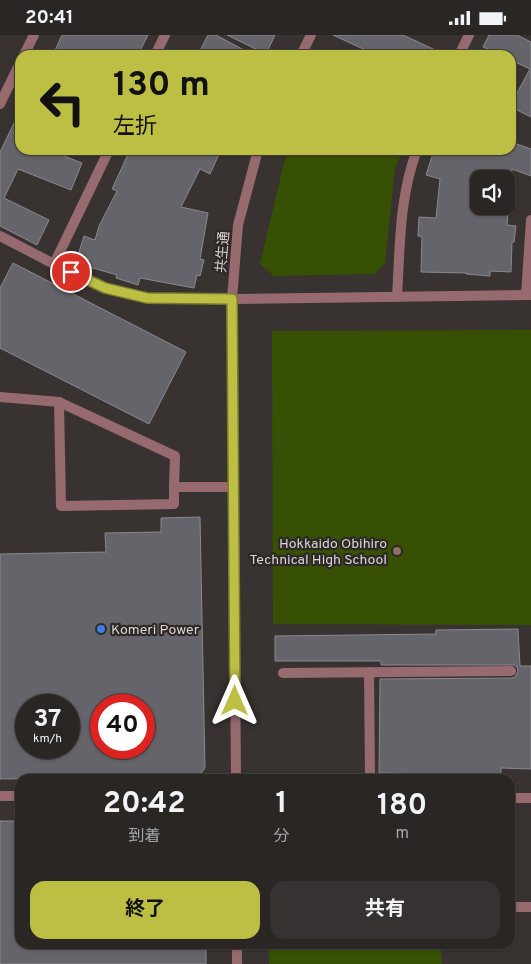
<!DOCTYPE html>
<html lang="ja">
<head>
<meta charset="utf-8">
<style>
  :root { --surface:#2a2624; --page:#363231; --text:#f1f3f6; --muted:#a5a5a6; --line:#464341; --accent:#bcbf44 }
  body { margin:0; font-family:Overpass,"Noto Sans JP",sans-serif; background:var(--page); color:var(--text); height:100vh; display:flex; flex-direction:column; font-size:19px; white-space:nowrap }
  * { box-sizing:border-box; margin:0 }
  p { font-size:16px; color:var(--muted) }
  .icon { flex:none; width:28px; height:28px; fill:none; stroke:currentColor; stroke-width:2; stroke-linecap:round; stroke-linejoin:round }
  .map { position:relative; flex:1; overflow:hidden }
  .side { position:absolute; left:15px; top:739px; width:500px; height:175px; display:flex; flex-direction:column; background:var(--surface); border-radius:15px; box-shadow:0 1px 4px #0004,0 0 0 1px var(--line) }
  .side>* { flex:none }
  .guide { position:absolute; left:15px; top:15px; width:501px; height:105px; border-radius:15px; box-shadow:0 1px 4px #0004,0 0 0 1px var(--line); background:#bcbf44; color:#111; overflow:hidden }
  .tools { position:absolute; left:470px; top:135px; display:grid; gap:10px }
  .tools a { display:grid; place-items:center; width:45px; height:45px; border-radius:10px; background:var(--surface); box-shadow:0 1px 4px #0004,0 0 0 1px var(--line); font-size:25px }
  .speed { position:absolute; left:15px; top:659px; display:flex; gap:10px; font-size:25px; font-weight:700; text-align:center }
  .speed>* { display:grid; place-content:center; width:65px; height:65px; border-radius:50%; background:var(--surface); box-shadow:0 1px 4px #0004,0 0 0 1px var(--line); line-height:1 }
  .speed small { font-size:12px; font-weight:400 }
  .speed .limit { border:8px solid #d22; background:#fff; color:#111 }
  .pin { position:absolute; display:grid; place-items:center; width:42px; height:42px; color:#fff; margin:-21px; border:2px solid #fff; border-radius:50%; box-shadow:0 1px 5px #0007 }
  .me { position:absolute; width:55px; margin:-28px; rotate:0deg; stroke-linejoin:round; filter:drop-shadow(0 0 4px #0008) }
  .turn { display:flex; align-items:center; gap:18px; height:105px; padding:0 15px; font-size:22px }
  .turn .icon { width:65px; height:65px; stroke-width:2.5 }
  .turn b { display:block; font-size:35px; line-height:42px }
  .eta { display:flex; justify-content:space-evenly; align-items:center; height:85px; text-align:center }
  .eta b { font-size:30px; font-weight:700; line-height:35px }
  .action { display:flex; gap:10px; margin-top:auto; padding:10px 15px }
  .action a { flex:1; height:58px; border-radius:15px; background:var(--accent); color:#111; font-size:20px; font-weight:700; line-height:58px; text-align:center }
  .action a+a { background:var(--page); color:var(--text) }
  .status { display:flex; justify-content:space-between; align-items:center; height:35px; padding:0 25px; background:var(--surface); direction:ltr }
  .status svg { height:14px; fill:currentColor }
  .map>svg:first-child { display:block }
  .green { fill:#375003 }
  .building { fill:#64646a; stroke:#89898f; fill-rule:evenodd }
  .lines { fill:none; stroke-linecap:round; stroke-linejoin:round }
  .service { stroke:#976a70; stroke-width:10 }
  .minor { stroke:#976a70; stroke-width:10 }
  .tertiary { stroke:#976a70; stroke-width:10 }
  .route-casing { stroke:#7a7c2c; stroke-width:12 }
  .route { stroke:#bcbf44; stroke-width:9 }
  .education-dot { fill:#8d6e63; stroke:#2e2926; stroke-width:2 }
  .shop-dot { fill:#3f7fe0; stroke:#2e2926; stroke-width:2 }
  .labels { text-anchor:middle; stroke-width:4.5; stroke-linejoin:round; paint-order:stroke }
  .street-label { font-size:14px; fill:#d9d5d4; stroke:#2e2926 }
  .poi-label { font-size:14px; fill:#d9d5d4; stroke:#2e2926; text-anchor:end }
</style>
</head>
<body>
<div class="status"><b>20:41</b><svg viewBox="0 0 49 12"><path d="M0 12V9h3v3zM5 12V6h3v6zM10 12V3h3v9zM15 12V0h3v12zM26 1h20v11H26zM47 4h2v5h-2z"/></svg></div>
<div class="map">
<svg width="531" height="929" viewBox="0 0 531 929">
  <rect width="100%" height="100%" fill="#383230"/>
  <g class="green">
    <polygon points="289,115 403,115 395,133 385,228 375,239 274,241 260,229 285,123"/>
    <polygon points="531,295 531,590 273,589 272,296"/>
    <polygon points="269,909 441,909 442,929 269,929"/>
  </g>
  <g class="building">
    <polygon points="62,0 148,0 138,20 53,20"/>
    <polygon points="208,0 216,0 253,20 198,20"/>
    <polygon points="227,0 275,0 266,19"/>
    <polygon points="333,0 403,0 446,20 376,20"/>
    <polygon points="489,0 517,0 531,7 531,82 511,72 511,69 530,34 511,25 511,20 500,19 500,20 483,12"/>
    <polygon points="20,76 20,115 49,115 82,128 71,155 18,134 4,163 49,185 37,210 0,191 0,117"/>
    <path d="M511,107l20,7v27l-19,-7 -5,56 9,1 -2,16h-2l-1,30 -21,-1v5l-24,-2v-1l-45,-1 1,-35 -4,-1 1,-19 17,1 4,-39 -14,-4 8,-25h77zM479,144h27v27h-27z"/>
    <polygon points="130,115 221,115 210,139 200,134 181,172 208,178 200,224 204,225 200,241 197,240 194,253 140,243 138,250 116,243 117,240 86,231 89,224 78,220 84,201 95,205 99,191 117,156 112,154"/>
    <polygon points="13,228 186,317 149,389 0,313 0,253"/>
    <path d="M200,482l5,251 -4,5 -6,3 -195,3v-225l106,-2 -1,-19 56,-1v-14zM26,670h43v42h-43zM101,670h43v42h-43z"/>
    <polygon points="518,594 520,631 531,631 531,734 501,733 501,740 379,738 380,644 511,643 515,642 518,636 517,632 514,630 381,630 381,626 275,626 275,601 436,599 436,595"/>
    <polygon points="0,786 20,786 20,909 206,909 206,929 0,929"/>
  </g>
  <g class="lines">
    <g class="service">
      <polyline points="0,362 59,367 175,421 174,452 233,452"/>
      <polyline points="59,367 61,471 174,469 174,452"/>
      <polyline points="369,637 370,744"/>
      <polyline points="283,638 511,636"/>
      <polyline points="0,761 20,761"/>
      <polyline points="510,766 514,763 531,763"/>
      <polyline points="510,872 531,872"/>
    </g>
    <g class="minor">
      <polyline points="24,20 34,0"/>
      <polyline points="155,20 165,0"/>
      <polyline points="459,20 469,0"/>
      <polyline points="0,69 20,28"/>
      <polyline points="0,201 54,229 105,253 147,263 232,264 531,260"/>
      <polyline points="54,229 109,115"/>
      <polyline points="526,260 531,185"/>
      <path d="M397,262c3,-49 2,-100 20,-147"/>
    </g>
    <g class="tertiary">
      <polyline points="301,20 311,0"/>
      <polyline points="236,744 232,264 238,190 258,115"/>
      <polyline points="237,909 237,929"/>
    </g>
  </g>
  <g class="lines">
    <defs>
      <polyline id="route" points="71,237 105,253 147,263 232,264 235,666"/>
    </defs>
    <use href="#route" class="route-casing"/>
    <use href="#route" class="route"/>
  </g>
  <circle class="education-dot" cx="397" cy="516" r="5"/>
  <circle class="shop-dot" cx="101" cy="594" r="5"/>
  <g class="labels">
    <g class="street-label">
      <text transform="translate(222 217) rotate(-85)" y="5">共生通</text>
    </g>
    <g class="poi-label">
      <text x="387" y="513">Hokkaido Obihiro<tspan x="387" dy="16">Technical High School</tspan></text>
      <text x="111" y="599" text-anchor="start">Komeri Power</text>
    </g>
  </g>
</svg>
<div class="tools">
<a><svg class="icon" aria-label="sound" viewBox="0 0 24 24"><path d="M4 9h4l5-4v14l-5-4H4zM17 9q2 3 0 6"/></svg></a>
</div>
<div class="speed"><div>37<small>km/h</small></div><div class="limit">40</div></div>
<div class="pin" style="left:71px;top:237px;background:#d93025"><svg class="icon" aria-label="arrive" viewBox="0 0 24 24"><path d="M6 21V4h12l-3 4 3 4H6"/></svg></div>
<svg class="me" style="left:235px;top:666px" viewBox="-20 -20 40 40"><path d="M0-17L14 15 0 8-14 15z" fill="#bcbf44" stroke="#fff" stroke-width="4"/></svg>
<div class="guide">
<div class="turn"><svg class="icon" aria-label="left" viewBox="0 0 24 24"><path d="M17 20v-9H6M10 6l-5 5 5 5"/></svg><div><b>130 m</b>左折</div></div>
</div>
<section class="side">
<div class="eta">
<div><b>20:42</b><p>到着</p></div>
<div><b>1</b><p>分</p></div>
<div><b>180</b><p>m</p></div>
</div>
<div class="action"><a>終了</a><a>共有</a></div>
</section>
</div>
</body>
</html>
